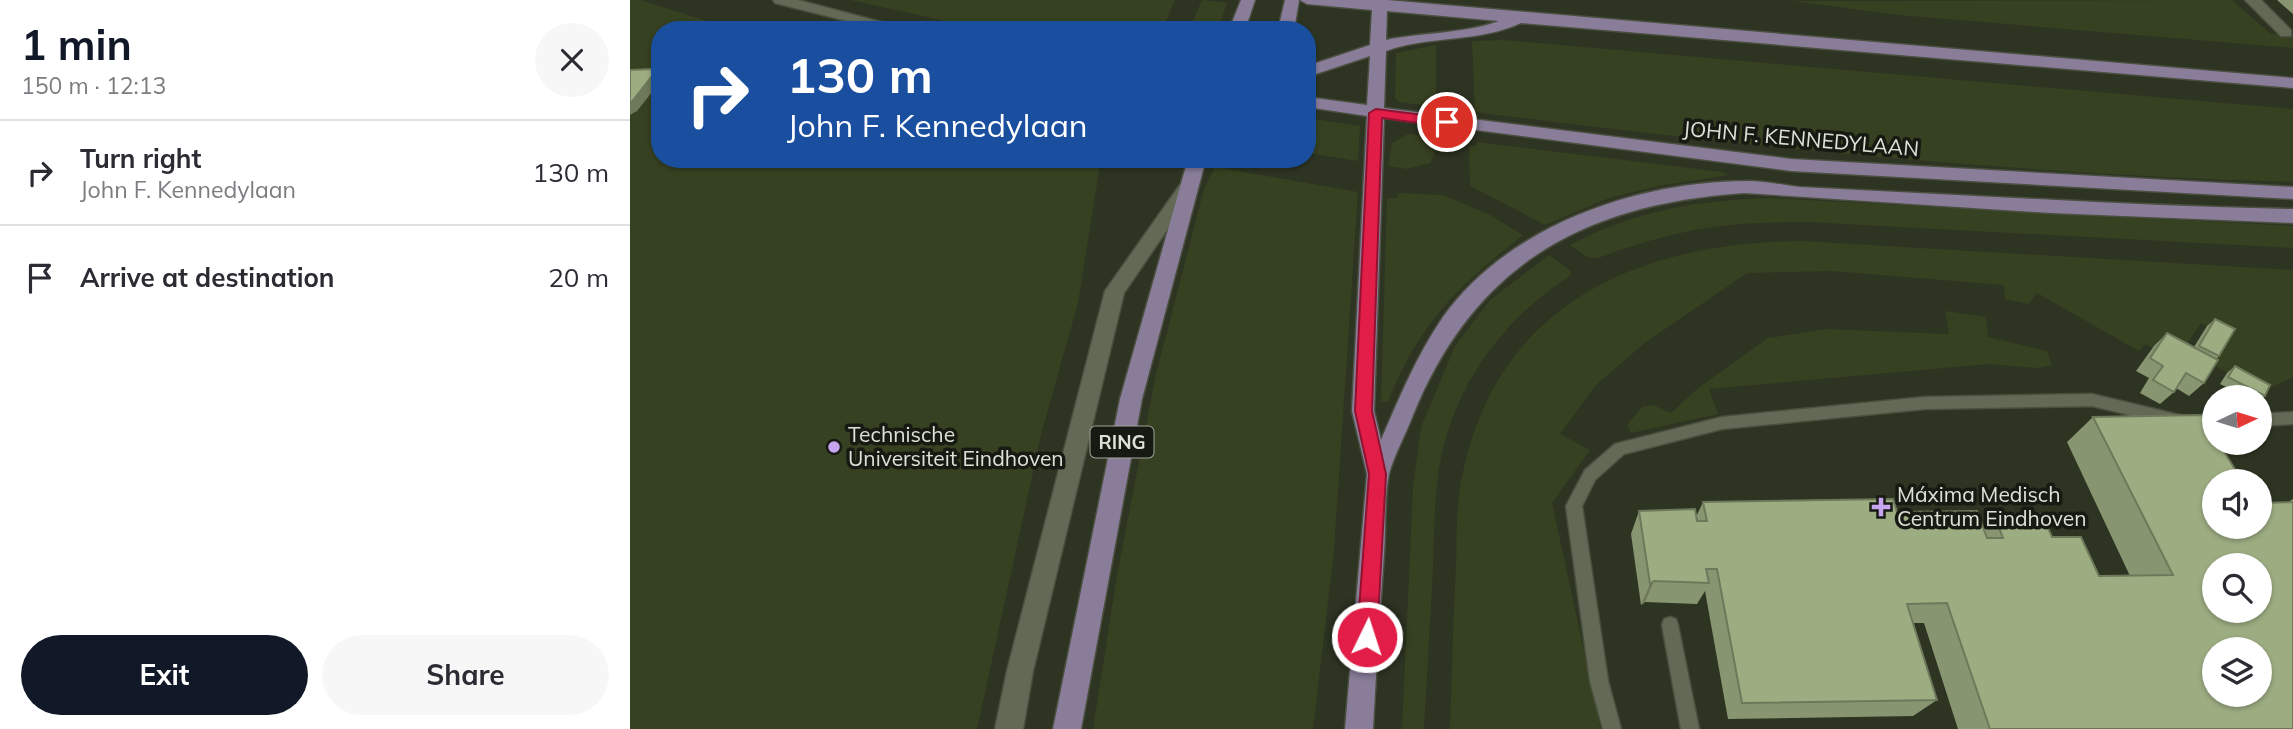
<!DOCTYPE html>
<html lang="en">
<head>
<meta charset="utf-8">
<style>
  :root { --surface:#fff; --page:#f7f7f7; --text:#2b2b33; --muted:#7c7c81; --line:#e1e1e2; --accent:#111827 }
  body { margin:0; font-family:Mulish,sans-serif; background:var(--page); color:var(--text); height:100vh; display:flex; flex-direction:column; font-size:26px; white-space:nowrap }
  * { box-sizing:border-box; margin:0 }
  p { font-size:23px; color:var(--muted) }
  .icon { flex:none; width:38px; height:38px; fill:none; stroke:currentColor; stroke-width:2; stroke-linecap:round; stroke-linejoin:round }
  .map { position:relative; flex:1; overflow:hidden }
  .side { display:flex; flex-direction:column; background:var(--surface); width:630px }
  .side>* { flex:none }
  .top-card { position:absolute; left:21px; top:21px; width:665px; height:147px; border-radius:28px; box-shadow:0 2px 5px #0004; background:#1a4fa0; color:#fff; overflow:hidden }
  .needle { width:46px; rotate:86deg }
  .tools { position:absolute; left:1572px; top:385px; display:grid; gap:14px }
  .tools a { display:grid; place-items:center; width:70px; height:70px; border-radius:50%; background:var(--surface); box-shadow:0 2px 5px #0004; font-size:35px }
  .pin { position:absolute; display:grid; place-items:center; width:60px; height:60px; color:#fff; margin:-30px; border:4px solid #fff; border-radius:50%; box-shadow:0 2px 7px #0007 }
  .me { position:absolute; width:77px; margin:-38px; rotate:4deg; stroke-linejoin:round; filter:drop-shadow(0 0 5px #0008) }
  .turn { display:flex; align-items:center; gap:24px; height:147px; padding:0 21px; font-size:32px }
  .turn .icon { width:91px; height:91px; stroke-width:2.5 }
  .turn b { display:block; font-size:49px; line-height:60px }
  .round { display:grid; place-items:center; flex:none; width:74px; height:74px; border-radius:37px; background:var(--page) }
  .headline { display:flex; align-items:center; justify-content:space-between; height:119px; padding:0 21px }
  h1 { font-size:42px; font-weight:700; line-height:52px; color:var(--accent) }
  .action { display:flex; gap:14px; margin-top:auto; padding:14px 21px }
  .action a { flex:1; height:80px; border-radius:42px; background:var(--accent); color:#fff; font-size:28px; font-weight:700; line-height:80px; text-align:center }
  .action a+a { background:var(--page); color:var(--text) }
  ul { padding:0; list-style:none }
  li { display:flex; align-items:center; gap:21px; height:105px; padding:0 21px; border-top:2px solid var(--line) }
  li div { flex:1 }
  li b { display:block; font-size:26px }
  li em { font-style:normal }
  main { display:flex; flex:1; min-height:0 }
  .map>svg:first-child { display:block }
  .green { fill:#364121 }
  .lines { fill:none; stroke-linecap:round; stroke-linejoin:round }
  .service-casing { stroke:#4a4f40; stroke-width:3 }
  .minor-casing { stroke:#4a4f40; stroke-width:3 }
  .secondary-casing { stroke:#4a4f40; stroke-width:3 }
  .primary-casing { stroke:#4a4f40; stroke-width:3 }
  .service { fill:#626a56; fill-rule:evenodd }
  .minor { fill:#626a56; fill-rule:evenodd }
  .secondary { fill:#626a56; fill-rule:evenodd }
  .primary { fill:#8a7d9a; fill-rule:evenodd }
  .wall { fill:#879570 }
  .shaded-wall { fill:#6e795b }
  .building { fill:#9dad82; stroke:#6e795b; stroke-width:2; fill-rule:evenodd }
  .route { fill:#e11d48; stroke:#92132f; stroke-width:2 }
  .poi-dot { fill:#c7a6ef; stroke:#171a12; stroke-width:2.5 }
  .labels { text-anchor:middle; stroke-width:7; stroke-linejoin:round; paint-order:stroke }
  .shield { fill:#171a12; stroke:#a2a59b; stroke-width:2 }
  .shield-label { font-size:19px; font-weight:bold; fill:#dde1d6 }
  .street-label { font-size:21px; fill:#dde1d6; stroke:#171a12 }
  .poi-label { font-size:21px; fill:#dde1d6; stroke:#171a12; text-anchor:start }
</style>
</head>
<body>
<main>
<section class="side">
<div class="headline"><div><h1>1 min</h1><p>150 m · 12:13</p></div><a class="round"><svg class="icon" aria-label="close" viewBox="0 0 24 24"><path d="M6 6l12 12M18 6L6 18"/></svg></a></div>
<ul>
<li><svg class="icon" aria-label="right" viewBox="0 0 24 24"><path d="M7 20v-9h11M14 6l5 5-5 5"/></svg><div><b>Turn right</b><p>John F. Kennedylaan</p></div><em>130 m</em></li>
<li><svg class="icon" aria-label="arrive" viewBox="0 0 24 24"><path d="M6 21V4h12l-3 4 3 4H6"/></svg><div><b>Arrive at destination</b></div><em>20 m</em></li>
</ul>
<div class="action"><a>Exit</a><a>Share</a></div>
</section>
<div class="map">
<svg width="1663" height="729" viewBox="0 0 1663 729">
  <rect width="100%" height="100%" fill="#2d3422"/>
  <g class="green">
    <polygon points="0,0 10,0 106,30 30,30 30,159 468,159 470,165 448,303 412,431 347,729 0,729"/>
    <polygon points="220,0 545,0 532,30 357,30"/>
    <polygon points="572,0 597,3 588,30 559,30"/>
    <polygon points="1602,0 1641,34 1663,34 1663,48 1268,15 1163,1"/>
    <path d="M873,40l790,69v73c-274,-8 -547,-35 -818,-70l-3,-71z"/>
    <polygon points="806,45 806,107 769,102 765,98 766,53"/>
    <polygon points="677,118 730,126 728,161 677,153"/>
    <polygon points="778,134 806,137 805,153 800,163 777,169 758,166 762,143"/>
    <polygon points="847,142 1092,172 1099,175 1028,186 979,198 915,225 840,186 839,146 846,146"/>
    <polygon points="585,167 728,192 704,550 683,729 463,729 487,575 526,374 574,189"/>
    <path d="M769,193l44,2 47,20 33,20c-66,52 -103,87 -135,167h-7l6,-204h10z"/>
    <path d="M1139,198l524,28v22l-486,-26c-84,0 -130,7 -209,36l-11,-1 -17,-12c63,-34 129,-45 199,-47z"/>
    <path d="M1173,241l490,29v107l-31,15 -54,-30 16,-27 -23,-12 -25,37 -31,-16 -6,7 -102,-58 -9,11 -23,-5 -1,-14 -173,-14 -84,2 -101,69 -50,43 -36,49 30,16 -38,53 49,226h-151c2,-55 3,-110 6,-165 1,-23 0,-46 3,-69 27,-185 171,-253 344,-254z"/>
    <path d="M919,255l22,16 -1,5c-72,46 -124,120 -133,208 -3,28 -3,57 -4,85 -3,53 -6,107 -9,160h-22l11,-241 8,-61 34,-81 35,-46z"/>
    <polygon points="1315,311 1356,317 1358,337 1417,351 1422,365 1407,368 1359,364 1079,389 1088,414 1001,433 997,425 1013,406 1023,405 1041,413 1067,389 1138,338 1197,329 1319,334"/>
  </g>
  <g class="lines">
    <defs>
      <g id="service">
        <polygon points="1462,394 1562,418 1584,417 1584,429 1562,430 1462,406 1295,409 1092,429 994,454 965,480 952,506 978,681 991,729 973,729 960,681 936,506 955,470 985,444 1092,417 1295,397"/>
        <polygon points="1663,412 1663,424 1629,426 1629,414"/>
        <polygon points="1040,617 1046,619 1048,625 1069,729 1051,729 1032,625 1034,619"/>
      </g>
      <g id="minor">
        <polygon points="1615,0 1631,0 1661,30 1661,36 1651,36"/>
        <polygon points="560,177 569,183 494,293 403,671 393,729 365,729 377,671 475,291 554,179"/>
      </g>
      <polygon id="secondary" points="143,0 168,0 281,30 253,30 145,3"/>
      <g id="primary">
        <polygon points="611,0 625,0 615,30 599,30"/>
        <polygon points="655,0 669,0 664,30 648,30"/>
        <path d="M670,0h87l906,78v10l-772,-65c-43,20 -91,12 -135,28l-2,57 407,51 502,28v12l-502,-28 -407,-53 -10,293 7,29c18,-42 36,-85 62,-123 66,-92 195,-136 305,-136 17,0 35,4 52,6 39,2 78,4 117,6 125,6 250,14 376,16v14l-242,-10 -307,-20c-159,11 -269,70 -331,222 -7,19 -19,40 -24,59 -5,25 -3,54 -5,80 -4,58 -8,117 -11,175h-28l22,-255 -15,-63 15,-295 -60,-9v-10l60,8 3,-49 -63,21v-11l63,-21 2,-35 -65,-6zM757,11l112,10c-35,13 -76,11 -113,19z"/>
        <polygon points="558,159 576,159 512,399 451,729 423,729 490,399"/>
      </g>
    </defs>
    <use href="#service" class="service-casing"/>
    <use href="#minor" class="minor-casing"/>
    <use href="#secondary" class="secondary-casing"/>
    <use href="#primary" class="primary-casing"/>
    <use href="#service" class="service"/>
    <use href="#minor" class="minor"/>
    <use href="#secondary" class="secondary"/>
    <use href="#primary" class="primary"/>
  </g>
  <g class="wall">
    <polygon points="1647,0 1663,0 1663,14"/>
    <polygon points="1585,319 1589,356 1586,359 1574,383 1559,396 1546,388 1544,392 1530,404 1510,393 1519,378 1506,371 1524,346 1537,333 1564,347 1577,326"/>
    <polygon points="1605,366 1635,396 1629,401 1629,397 1616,397 1590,384 1597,373"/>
    <polygon points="1463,417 1629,527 1629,503 1658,502 1663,499 1663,729 1328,729 1294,623 1283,623 1307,700 1283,716 1098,719 1075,591 1067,604 1015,602 1011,605 1001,534 1009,511 1066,517 1073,502 1267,512 1353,526 1364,515 1422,537 1469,576 1500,576 1437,442"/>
  </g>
  <g class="shaded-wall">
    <polygon points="25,72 30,78 30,82 7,111 0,115 0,104"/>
    <polygon points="1024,581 1015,602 1011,605 1020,584"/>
  </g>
  <g class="building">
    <polygon points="22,69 25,72 0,104 0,70"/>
    <polygon points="1585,319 1605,329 1589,356 1569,346"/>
    <polygon points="1537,333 1588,360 1574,383 1556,373 1544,392 1523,380 1533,366 1520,358"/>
    <polygon points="1605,366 1640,385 1635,396 1598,377"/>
    <path d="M1573,415l11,19v9h5l23,38h-28v46h45v-16l3,5h6l-8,-13 33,-1v227h-303l-43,-126 -40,1 30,96 -195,3 -25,-134h-11l3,14 -55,-2 -4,3 -11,-73 56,-2 2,12h10l-4,-19 190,-3 4,13 80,-1 10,27h16l-9,-23 48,-1 10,23h29l18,39 74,-1 -80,-158zM1584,565h45v46h-45zM1584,649h45v46h-45z"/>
  </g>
  <polygon class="route" points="746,109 817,118 824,122 817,127 752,118 742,411 756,474 747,637 744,644 737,647 730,644 727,637 739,474 725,411 739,113"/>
  <g class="poi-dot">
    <circle cx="204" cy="447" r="7"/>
    <path d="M1247.5 496.5h7v7h7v7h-7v7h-7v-7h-7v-7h7z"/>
  </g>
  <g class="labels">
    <rect class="shield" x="460.5" y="426.5" width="63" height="31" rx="5"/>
    <g class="shield-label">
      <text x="492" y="449">RING</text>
    </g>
    <g class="street-label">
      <text transform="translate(1171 139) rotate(5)" y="7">JOHN F. KENNEDYLAAN</text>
    </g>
    <g class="poi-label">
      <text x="218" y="442">Technische<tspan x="218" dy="24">Universiteit Eindhoven</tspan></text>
      <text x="1267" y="502">Máxima Medisch<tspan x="1267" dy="24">Centrum Eindhoven</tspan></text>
    </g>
  </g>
</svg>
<div class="tools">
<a><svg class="needle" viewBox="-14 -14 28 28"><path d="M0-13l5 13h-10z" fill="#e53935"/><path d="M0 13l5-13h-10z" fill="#7c7c81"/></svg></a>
<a><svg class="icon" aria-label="sound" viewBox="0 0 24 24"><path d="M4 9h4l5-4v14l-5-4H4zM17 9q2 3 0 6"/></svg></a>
<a><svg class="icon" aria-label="search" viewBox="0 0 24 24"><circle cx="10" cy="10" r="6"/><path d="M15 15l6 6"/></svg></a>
<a><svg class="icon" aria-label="layers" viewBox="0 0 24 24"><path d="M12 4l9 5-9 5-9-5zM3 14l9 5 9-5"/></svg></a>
</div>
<div class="pin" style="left:817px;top:122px;background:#d93025"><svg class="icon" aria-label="arrive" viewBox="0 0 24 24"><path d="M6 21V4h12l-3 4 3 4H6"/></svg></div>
<svg class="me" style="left:737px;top:637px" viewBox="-20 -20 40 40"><circle r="17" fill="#e11d48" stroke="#fff" stroke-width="3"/><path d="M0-11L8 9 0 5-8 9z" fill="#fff"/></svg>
<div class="top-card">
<div class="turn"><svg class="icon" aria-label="right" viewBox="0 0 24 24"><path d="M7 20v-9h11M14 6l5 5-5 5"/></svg><div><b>130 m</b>John F. Kennedylaan</div></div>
</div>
</div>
</main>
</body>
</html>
